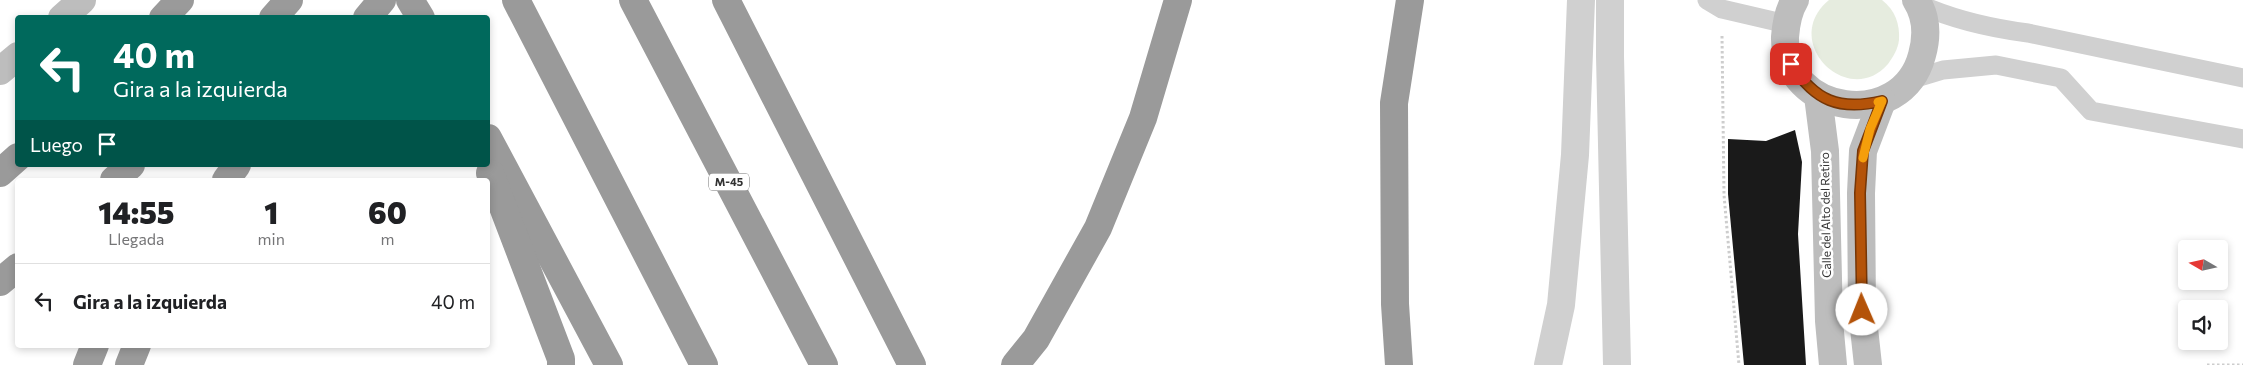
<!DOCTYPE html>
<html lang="es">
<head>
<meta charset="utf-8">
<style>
  :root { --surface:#fff; --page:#f6f6f6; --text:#202124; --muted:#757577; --line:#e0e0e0 }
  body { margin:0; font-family:Commissioner,sans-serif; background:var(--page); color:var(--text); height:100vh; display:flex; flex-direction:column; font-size:19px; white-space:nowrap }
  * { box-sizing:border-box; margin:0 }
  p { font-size:16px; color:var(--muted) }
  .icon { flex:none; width:28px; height:28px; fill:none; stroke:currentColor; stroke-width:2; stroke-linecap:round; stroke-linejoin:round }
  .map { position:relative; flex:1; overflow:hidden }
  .panel { position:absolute; left:15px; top:178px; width:475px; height:170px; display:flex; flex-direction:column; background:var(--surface); border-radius:5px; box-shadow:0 2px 8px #0003 }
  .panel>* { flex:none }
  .top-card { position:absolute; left:15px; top:15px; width:475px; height:152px; border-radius:5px; box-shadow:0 2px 8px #0003; background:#00695c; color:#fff; overflow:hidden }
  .needle { width:32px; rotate:279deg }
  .controls { position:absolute; left:2178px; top:240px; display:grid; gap:10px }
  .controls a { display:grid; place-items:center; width:50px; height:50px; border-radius:5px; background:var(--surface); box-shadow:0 2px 8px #0003; font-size:25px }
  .pin { position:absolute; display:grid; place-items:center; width:42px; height:42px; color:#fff; margin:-21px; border-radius:10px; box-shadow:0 2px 8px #0006 }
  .me { position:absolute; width:55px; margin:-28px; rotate:359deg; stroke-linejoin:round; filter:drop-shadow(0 0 4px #0008) }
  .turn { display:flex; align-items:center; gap:18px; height:105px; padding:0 15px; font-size:22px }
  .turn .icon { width:65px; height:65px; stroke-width:2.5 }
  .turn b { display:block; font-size:35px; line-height:42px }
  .then { display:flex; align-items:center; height:48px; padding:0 15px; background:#0003; gap:10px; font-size:19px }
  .eta { display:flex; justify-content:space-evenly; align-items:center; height:85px; text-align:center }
  .eta b { font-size:30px; font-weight:800; line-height:35px }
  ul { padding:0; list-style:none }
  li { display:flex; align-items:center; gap:15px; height:75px; padding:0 15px; border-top:1px solid var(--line) }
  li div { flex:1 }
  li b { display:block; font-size:19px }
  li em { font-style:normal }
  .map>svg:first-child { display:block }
  .green { fill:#e6ecdf }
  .building { fill:#1a1a1a }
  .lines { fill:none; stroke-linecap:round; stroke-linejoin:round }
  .path { stroke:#cdcdcd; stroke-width:3; stroke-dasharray:2.5 2.5; stroke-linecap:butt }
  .service { stroke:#d0d0d0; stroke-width:19 }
  .tertiary { stroke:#d0d0d0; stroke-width:28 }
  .secondary { stroke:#bdbdbd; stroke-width:28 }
  .motorway { stroke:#9a9a9a; stroke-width:28 }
  .route-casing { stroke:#753606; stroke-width:12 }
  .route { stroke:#b45309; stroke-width:9 }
  .slow { stroke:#f59e0b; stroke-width:9 }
  .labels { text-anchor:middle; stroke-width:5; stroke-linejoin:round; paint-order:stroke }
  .shield { fill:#fff; stroke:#707070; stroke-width:1 }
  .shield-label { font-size:11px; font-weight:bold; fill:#333 }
  .street-label { font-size:12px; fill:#333; stroke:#fff }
</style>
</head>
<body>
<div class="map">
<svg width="2243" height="365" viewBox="0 0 2243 365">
  <rect width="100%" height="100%" fill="#fff"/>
  <path class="green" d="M1829,0h53c13,10 18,24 17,40 -1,9 -6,17 -11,24 -40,46 -109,-23 -59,-64z"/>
  <polygon class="building" points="1795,130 1802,162 1798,234 1806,365 1744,365 1728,194 1728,139 1766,141"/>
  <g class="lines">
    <g class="path">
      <polyline points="1722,36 1724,195 1739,365"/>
      <polyline points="2207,365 2243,365"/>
    </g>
    <g class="service">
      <polyline points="1707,0 1722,9 1786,24"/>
      <path d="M1919,4c35,16 71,24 109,29l215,45"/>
      <polyline points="1910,80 1943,70 1996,65 2061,78 2091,111 2243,139"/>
    </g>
    <g class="tertiary">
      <polyline points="1610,0 1610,56 1617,365"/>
      <polyline points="1548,365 1561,305 1575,155 1581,0"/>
    </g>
    <g class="secondary">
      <path d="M1795,0c-7,11 -9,24 -10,37 -2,78 117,95 137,18 5,-18 5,-38 -6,-55"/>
      <polyline points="62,18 82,0"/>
      <polyline points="0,71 18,56"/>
      <polyline points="1818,96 1825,151 1829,321 1833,365"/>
      <polyline points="1868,365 1862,310 1861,193 1863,151 1882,101"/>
    </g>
    <g class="motorway">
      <polyline points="410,0 421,18"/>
      <polyline points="516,0 704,365"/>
      <polyline points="633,0 824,365"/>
      <polyline points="726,0 912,365"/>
      <polyline points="163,18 180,0"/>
      <polyline points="273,18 289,0"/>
      <polyline points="367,18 382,0"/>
      <polyline points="488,138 609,365"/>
      <polyline points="0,173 18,157"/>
      <polyline points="490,173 561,359 561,365"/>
      <polyline points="114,180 131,165"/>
      <polyline points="226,180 237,165"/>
      <polyline points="0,282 18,267"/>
      <polyline points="87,365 95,345"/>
      <polyline points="129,365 137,345"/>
      <polyline points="1015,365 1036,339 1098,228 1143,118 1178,0"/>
      <polyline points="1399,365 1395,304 1394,103 1410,0"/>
    </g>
  </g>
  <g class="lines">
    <defs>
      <path id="route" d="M1791,64c24,37 48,47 91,37l-19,50 -3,42 2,117"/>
    </defs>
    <use href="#route" class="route-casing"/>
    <use href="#route" class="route"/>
    <polyline class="slow" points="1863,158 1870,129 1882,101 1878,102"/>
  </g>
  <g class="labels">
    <rect class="shield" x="709" y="173.5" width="40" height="17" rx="4"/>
    <g class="shield-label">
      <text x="729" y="186">M-45</text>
    </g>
    <g class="street-label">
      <text transform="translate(1826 215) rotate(-91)" y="4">Calle del Alto del Retiro</text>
    </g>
  </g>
</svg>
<div class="controls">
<a><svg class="needle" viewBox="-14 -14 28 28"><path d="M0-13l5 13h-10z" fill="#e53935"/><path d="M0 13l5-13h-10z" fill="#757577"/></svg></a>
<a><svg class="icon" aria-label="sound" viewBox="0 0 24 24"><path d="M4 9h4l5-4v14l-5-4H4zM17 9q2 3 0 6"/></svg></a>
</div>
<div class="pin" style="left:1791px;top:64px;background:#d93025"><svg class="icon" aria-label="arrive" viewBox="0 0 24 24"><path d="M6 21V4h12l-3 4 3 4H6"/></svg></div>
<svg class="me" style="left:1862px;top:310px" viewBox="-20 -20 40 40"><circle r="19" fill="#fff"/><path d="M0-13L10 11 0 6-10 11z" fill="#b45309"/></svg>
<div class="top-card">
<div class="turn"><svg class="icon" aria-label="left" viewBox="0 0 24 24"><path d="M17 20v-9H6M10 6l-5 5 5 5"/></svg><div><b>40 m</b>Gira a la izquierda</div></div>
<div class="then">Luego<svg class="icon" aria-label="arrive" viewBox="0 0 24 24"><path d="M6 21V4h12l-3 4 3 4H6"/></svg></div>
</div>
<section class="panel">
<div class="eta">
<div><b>14:55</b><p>Llegada</p></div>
<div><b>1</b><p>min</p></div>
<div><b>60</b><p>m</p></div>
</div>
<ul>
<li><svg class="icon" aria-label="left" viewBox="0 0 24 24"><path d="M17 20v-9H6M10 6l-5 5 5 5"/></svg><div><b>Gira a la izquierda</b></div><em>40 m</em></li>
</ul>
</section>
</div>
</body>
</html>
